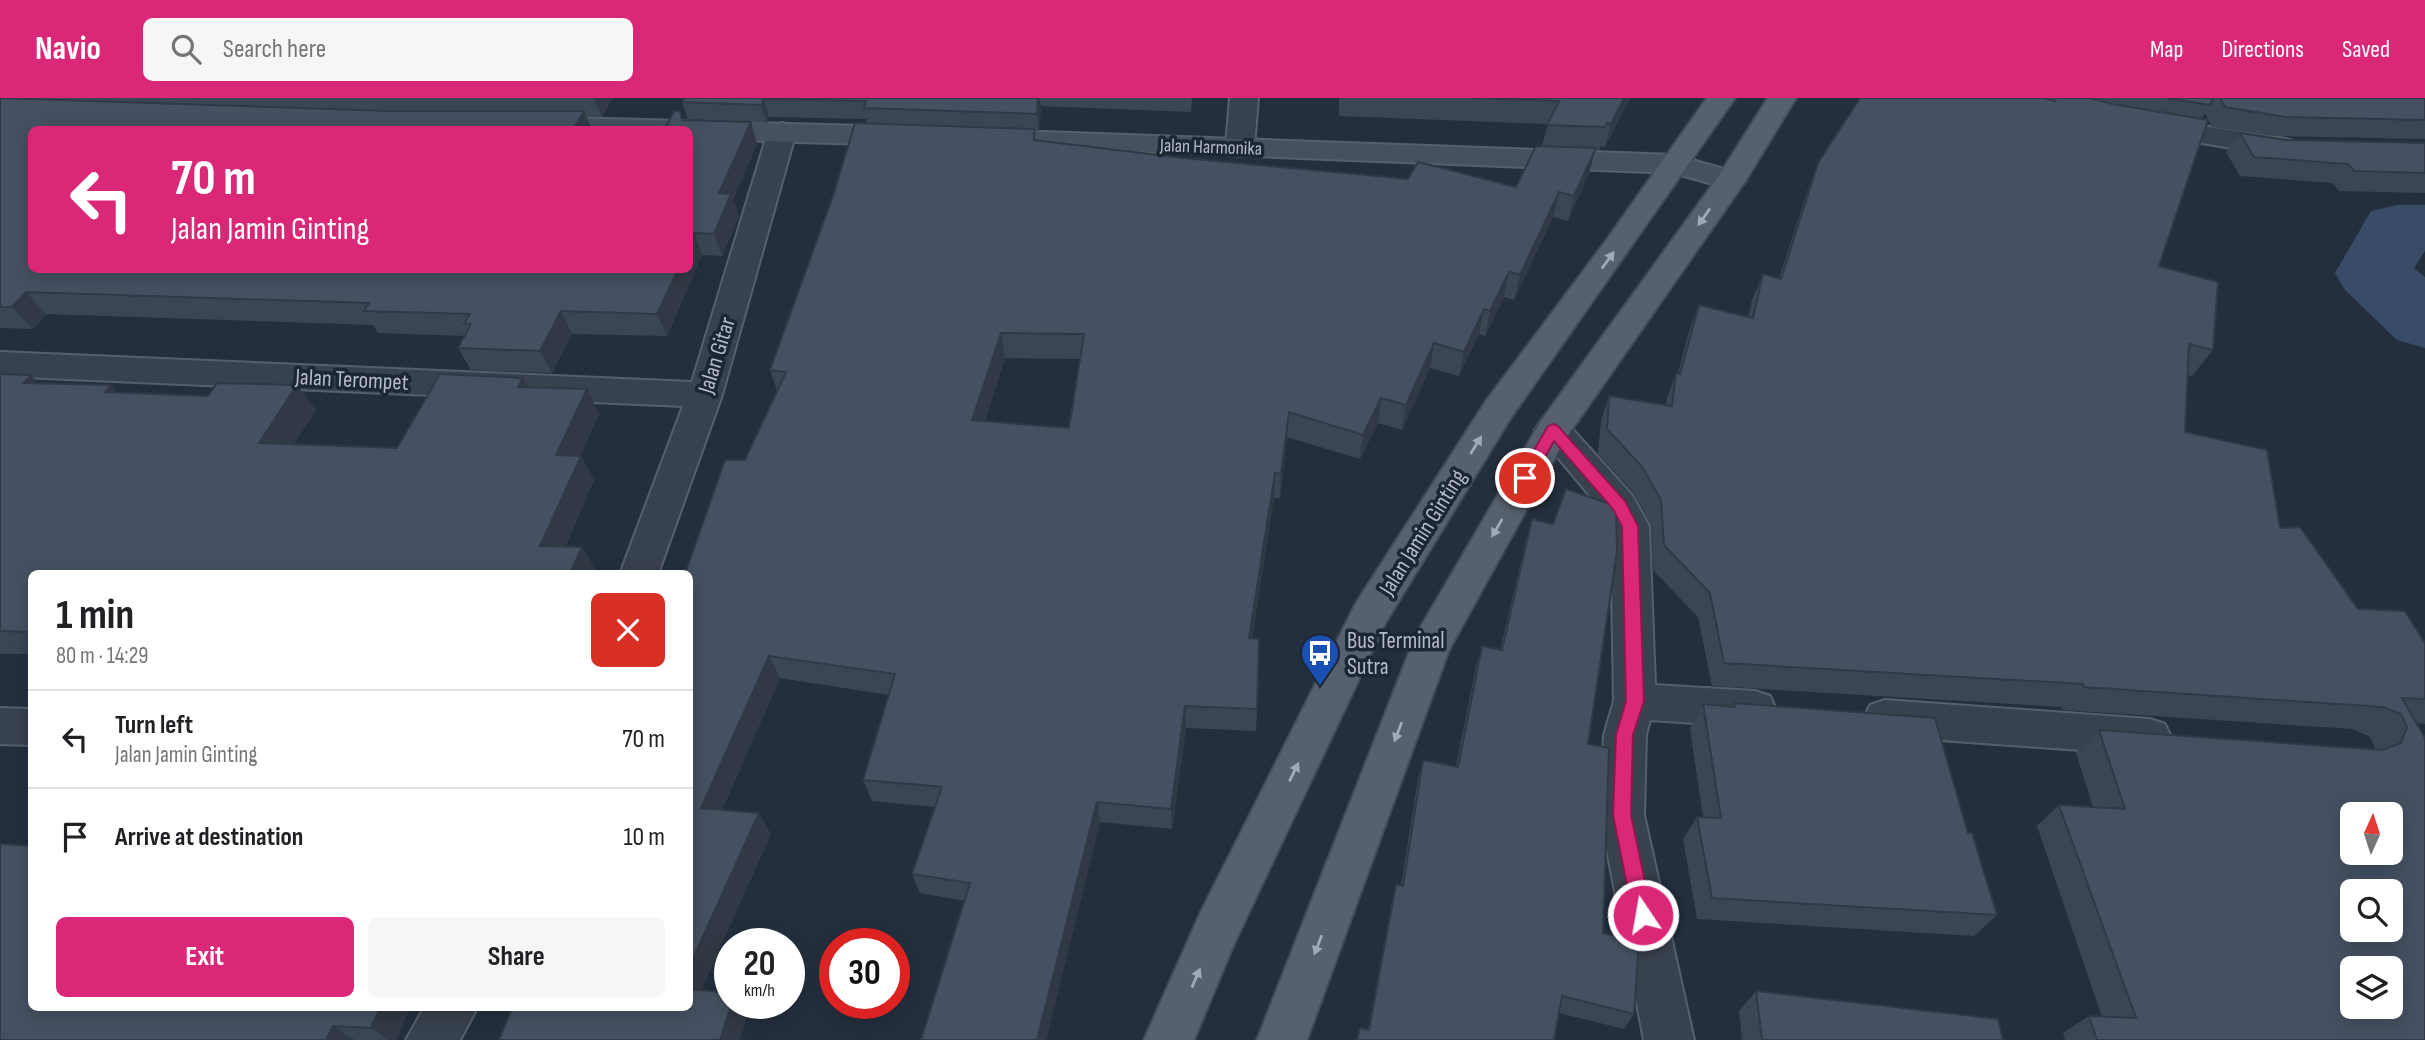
<!DOCTYPE html>
<html lang="en">
<head>
<meta charset="utf-8">
<style>
  :root { --surface:#fff; --page:#f6f6f6; --text:#202124; --muted:#757577; --line:#e0e0e0; --accent:#db2777 }
  body { margin:0; font-family:"Sofia Sans Condensed",sans-serif; background:var(--page); color:var(--text); height:100vh; display:flex; flex-direction:column; font-size:26px; white-space:nowrap }
  * { box-sizing:border-box; margin:0 }
  p { font-size:23px; color:var(--muted) }
  .icon { flex:none; width:38px; height:38px; fill:none; stroke:currentColor; stroke-width:2; stroke-linecap:round; stroke-linejoin:round }
  .map { position:relative; flex:1; overflow:hidden }
  .sheet { position:absolute; left:28px; top:472px; width:665px; height:441px; display:flex; flex-direction:column; background:var(--surface); border-radius:10px; box-shadow:0 4px 18px #0003 }
  .sheet>* { flex:none }
  .banner { position:absolute; left:28px; top:28px; width:665px; height:147px; border-radius:10px; box-shadow:0 4px 18px #0003; background:#db2777; color:#fff; overflow:hidden }
  .needle { width:46px; rotate:3deg }
  .controls { position:absolute; left:2340px; top:704px; display:grid; gap:14px }
  .controls a { display:grid; place-items:center; width:63px; height:63px; border-radius:10px; background:var(--surface); box-shadow:0 4px 18px #0003; font-size:35px }
  .speed { position:absolute; left:714px; top:830px; display:flex; gap:14px; font-size:35px; font-weight:700; text-align:center }
  .speed>* { display:grid; place-content:center; width:91px; height:91px; border-radius:50%; background:var(--surface); box-shadow:0 4px 18px #0003; line-height:1 }
  .speed small { font-size:18px; font-weight:400 }
  .speed .limit { border:10px solid #d22; background:#fff; color:#111 }
  .pin { position:absolute; display:grid; place-items:center; width:60px; height:60px; color:#fff; margin:-30px; border:4px solid #fff; border-radius:50%; box-shadow:0 2px 7px #0007 }
  .me { position:absolute; width:77px; margin:-38px; rotate:348deg; stroke-linejoin:round; filter:drop-shadow(0 0 5px #0008) }
  .turn { display:flex; align-items:center; gap:24px; height:147px; padding:0 28px; font-size:32px }
  .turn .icon { width:91px; height:91px; stroke-width:2.5 }
  .turn b { display:block; font-size:49px; line-height:60px }
  .round { display:grid; place-items:center; flex:none; width:74px; height:74px; border-radius:10px; background:var(--page) }
  .summary { display:flex; align-items:center; justify-content:space-between; height:119px; padding:0 28px }
  h1 { font-size:42px; font-weight:700; line-height:52px }
  .primary-button { display:flex; gap:14px; margin-top:auto; padding:14px 28px }
  .primary-button a { flex:1; height:80px; border-radius:10px; background:var(--accent); color:#fff; font-size:28px; font-weight:700; line-height:80px; text-align:center }
  .primary-button a+a { background:var(--page); color:var(--text) }
  ul { padding:0; list-style:none }
  li { display:flex; align-items:center; gap:21px; height:98px; padding:0 28px; border-top:2px solid var(--line) }
  li div { flex:1 }
  li b { display:block; font-size:26px }
  li em { font-style:normal }
  header { display:flex; align-items:center; gap:42px; box-sizing:border-box; height:98px; padding:0 35px; background:var(--accent); color:#fff }
  header strong { font-size:33px }
  nav { display:flex; gap:38px; margin-inline-start:auto; font-size:24px }
  .search { width:490px; height:63px; background:var(--page); display:flex; align-items:center; gap:18px; box-sizing:border-box; padding:0 24px; border-radius:10px; color:var(--muted); font-size:26px }
  .map>svg:first-child { display:block }
  .lines { fill:none; stroke-linecap:round; stroke-linejoin:round }
  .river { fill:#394c67; fill-rule:evenodd }
  .street-casing { stroke:#565f6c; stroke-width:4 }
  .secondary-casing { stroke:#565f6c; stroke-width:4 }
  .primary-casing { stroke:#414a57; stroke-width:4 }
  .street { fill:#38414e; fill-rule:evenodd }
  .secondary { fill:#465061; fill-rule:evenodd }
  .primary { fill:#56606e; fill-rule:evenodd }
  .wall { fill:#3b4654; fill-rule:evenodd }
  .shaded-wall { fill:#303945 }
  .building { fill:#455162; stroke:#303945; stroke-width:2; fill-rule:evenodd }
  .oneway { fill:#a1aab7 }
  .route { fill:#db2777; stroke:#8e194d; stroke-width:2 }
  .labels { text-anchor:middle; stroke-width:7; stroke-linejoin:round; paint-order:stroke }
  .far-street-label { font-size:19px; fill:#b4bcc9; stroke:#1d2633 }
  .street-label { font-size:23px; fill:#b4bcc9; stroke:#1d2633 }
  .poi-label { font-size:23px; fill:#b4bcc9; stroke:#1d2633; text-anchor:start }
</style>
</head>
<body>
<header>
<strong>Navio</strong>
<div class="search"><svg class="icon" aria-label="search" viewBox="0 0 24 24"><circle cx="10" cy="10" r="6"/><path d="M15 15l6 6"/></svg>Search here</div>
<nav><a>Map</a><a>Directions</a><a>Saved</a></nav>
</header>
<div class="map">
<svg width="2425" height="942" viewBox="0 0 2425 942">
  <rect width="100%" height="100%" fill="#242f3e"/>
  <g class="lines">
    <polygon class="river" points="2397,107 2425,107 2425,153 2414,170 2425,179 2425,250 2397,242 2346,193 2335,175 2371,113"/>
    <defs>
      <g id="street">
        <polygon points="1230,0 1258,0 1254,49 1250,55 1240,58 1230,55 1226,49"/>
        <polygon points="2152,20 2286,41 2296,44 2300,50 2296,56 2286,59 2142,35 2138,29 2142,23"/>
        <polygon points="782,25 792,28 796,34 722,297 658,476 620,476 683,308 0,278 0,254 692,284 768,34 772,28"/>
        <polygon points="1553,319 1565,323 1632,397 1649,428 1655,587 1755,593 1770,598 1776,611 1770,624 1755,629 1650,622 1646,637 1644,717 1694,942 1644,942 1600,717 1604,637 1614,603 1611,428 1605,416 1535,332 1541,323"/>
        <polygon points="1885,602 2150,621 2165,626 2171,639 2165,652 2150,657 1885,638 1870,633 1864,620 1870,607"/>
        <polygon points="0,610 32,611 32,647 0,646"/>
        <polygon points="424,910 477,910 460,942 406,942"/>
      </g>
      <g id="secondary">
        <polygon points="537,19 904,29 914,32 918,38 914,44 904,47 690,41 690,32 525,32 523,28 527,22"/>
        <polygon points="989,32 1675,57 1741,76 1746,82 1741,88 1731,91 1673,75 979,47 975,41 979,35"/>
      </g>
      <g id="primary">
        <polygon points="1707,0 1735,0 1510,321 1386,524 1234,846 1194,942 1144,942 1199,818 1356,505 1486,303 1608,140"/>
        <polygon points="1768,0 1796,0 1746,82 1566,340 1449,552 1307,942 1257,942 1416,537 1541,323 1718,79"/>
      </g>
    </defs>
    <use href="#street" class="street-casing"/>
    <use href="#secondary" class="secondary-casing"/>
    <use href="#primary" class="primary-casing"/>
    <use href="#street" class="street"/>
    <use href="#secondary" class="secondary"/>
    <use href="#primary" class="primary"/>
  </g>
  <g class="wall">
    <path d="M0,0h613l-11,19h-16l6,13h-560l658,140 -7,-150h5l-6,-18 2,-4h508l-1,14 -150,-6 -2,25h-4l1,9 147,18 225,21 108,8 26,-41 6,-22 -209,-8v-18h291l-25,49 -4,-1 -2,4h-4l-6,23 -21,48 -15,-4 -39,83 -10,-3 -19,39 -6,-2 -20,42 -29,-8 -28,62 -24,-7 -18,36 -73,-22 -7,61h-6l-22,140 5,71 -1,22 -70,-3 -14,101 -72,-7 -54,218h-125l44,-139 -45,-8 -8,-19 23,-67 -63,-6 -9,-21 26,-85 -109,-17 -58,132 49,24 -70,156 29,13h12l7,8 -10,29h-240l191,-32 55,-548 32,-70 -7,-20 97,-247 -1,-4 -97,-2 -2,6 -16,-1 6,22 -24,56 6,16 -17,40 -20,-1 -35,81 -95,-2 -20,39 -81,-3 -13,-22 7,-12 -87,-3 -5,-8 -327,-11 -13,15 -33,-1zM1005,260l75,1 -11,69 -84,-7z"/>
    <polygon points="1860,0 2425,0 2425,41 2272,38 2212,29 2205,15 2201,21 2159,168 2213,252 2192,278 2188,277 2185,334 2358,511 2425,545 2425,626 2417,625 2425,942 2065,942 2063,935 2089,918 2102,919 2037,728 2059,707 2093,709 2076,655 2099,632 2376,652 2370,639 2353,631 2062,612 2062,609 1712,588 1698,519 1653,472 1651,427 1634,395 1598,356 1601,323 1609,298 1666,307 1667,300 1676,275 1678,275 1689,233 1699,207 1748,219 1752,202 1763,176 1779,180 1808,91 1818,65"/>
    <polygon points="2240,35 2286,42 2425,45 2425,95 2339,93 2333,85 2240,78 2226,54"/>
    <polygon points="0,276 31,277 38,285 118,295 316,312 293,346 397,350 523,280 529,289 587,291 599,316 580,358 594,382 565,449 582,449 596,473 32,476 32,556 0,556"/>
    <polygon points="1532,421 1588,646 1603,835 1634,916 1624,931 1559,915 1368,932 1392,803 1396,786 1401,787 1418,681 1423,662 1456,668 1476,568 1482,548 1500,552 1526,442"/>
    <polygon points="1734,605 1997,817 1974,838 1697,821 1683,741 1697,719 1703,719 1690,631 1703,606 1732,609"/>
    <polygon points="1756,893 2003,942 1742,942 1739,913"/>
    <polygon points="410,910 396,942 0,942"/>
  </g>
  <g class="shaded-wall">
    <polygon points="594,0 613,0 602,19"/>
    <polygon points="1038,0 1040,0 1041,8 1039,33 1037,16"/>
    <polygon points="1624,0 1630,0 1605,49 1611,26"/>
    <polygon points="764,1 769,19 767,25 761,7"/>
    <polygon points="584,13 592,32 573,32"/>
    <polygon points="751,24 757,46 733,102 739,118 722,158 714,136 719,95"/>
    <polygon points="1596,50 1589,75 1568,123 1574,98"/>
    <polygon points="1559,94 1553,119 1514,202 1520,177"/>
    <polygon points="694,135 702,157 667,238 657,216 678,172 690,172 690,145"/>
    <polygon points="1509,174 1504,199 1485,238 1490,213"/>
    <polygon points="26,194 46,216 33,231 12,209"/>
    <polygon points="1484,211 1479,236 1459,278 1464,254"/>
    <polygon points="561,213 572,236 552,275 540,253"/>
    <polygon points="1001,235 1005,260 977,347 972,322"/>
    <polygon points="1434,245 1430,270 1402,332 1406,307"/>
    <polygon points="31,277 54,302 24,285"/>
    <polygon points="523,280 537,304 518,289"/>
    <polygon points="111,287 133,312 105,294"/>
    <polygon points="297,287 316,312 279,369 259,345"/>
    <polygon points="587,291 599,316 569,381 556,357"/>
    <polygon points="1381,300 1378,325 1360,361 1363,337"/>
    <polygon points="1289,314 1287,339 1280,400 1281,376"/>
    <polygon points="581,358 594,382 555,471 540,448"/>
    <polygon points="1275,375 1274,400 1248,563 1249,540"/>
    <polygon points="582,449 596,473 595,476 570,476"/>
    <polygon points="769,558 780,580 714,731 701,710"/>
    <polygon points="1185,608 1186,630 1172,731 1171,711"/>
    <polygon points="1097,704 1100,724 1046,942 1037,942"/>
    <polygon points="759,715 771,736 694,907 690,902 690,867"/>
    <polygon points="732,905 742,905 749,913 739,942 720,942"/>
    <polygon points="380,910 410,910 396,942 388,942 371,930"/>
    <polygon points="333,928 355,942 326,942"/>
  </g>
  <g class="building">
    <polygon points="0,0 386,13 584,13 573,32 32,32 32,172 678,172 657,216 561,213 540,253 458,250 471,226 464,226 470,216 364,213 369,205 26,194 12,209 0,209"/>
    <polygon points="684,0 1038,0 1037,16 864,10 866,3 764,1 761,7 682,4"/>
    <polygon points="1472,0 1624,0 1611,26 1607,25 1605,29 1547,27 1559,3"/>
    <path d="M1860,0h184l11,3 -2,-3h37l22,6 96,16 -49,146 59,16 -5,68 -24,-6 -4,88 82,18 13,78 20,-1 58,82 47,2 20,32v56l-23,-1 23,40v302h-328l-8,-24 47,2 -77,-213 66,4 -26,-79 284,20 18,-7 6,-16 -6,-13 -18,-7 -299,-20 -1,-3 -359,-21 -14,-70 -46,-48 -3,-45 -18,-32 -36,-39 2,-33 63,10 4,-33 4,1 19,-69 54,13 10,-44 18,5 37,-116zM2352,716h38v38h-38zM2352,793h38v38h-38zM2352,870h38v38h-38z"/>
    <polygon points="2166,0 2213,0 2210,7"/>
    <polygon points="2220,0 2425,0 2425,22 2286,19 2225,9"/>
    <polygon points="674,13 680,13 682,22 751,24 719,95 731,96 714,136 694,135 690,145 690,32 664,32"/>
    <path d="M855,25l179,6v11l149,18 225,21 10,-17 98,25 20,-41 60,2 -22,48 -15,-4 -39,83 -11,-3 -19,39 -6,-2 -20,43 -30,-9 -28,62 -25,-7 -18,37 -74,-23 -8,62 -6,-1 -26,165 10,1 -2,70 -72,-3 -14,103 -74,-7 -60,238h-116l49,-157 -58,-9 30,-87 -79,-7 32,-106 -126,-18 -68,152 58,5 -69,152v-391h-5l40,-114h20l41,-88 -16,-2 64,-177zM1001,235l83,1 -15,94 -97,-8z"/>
    <polygon points="2240,35 2286,42 2425,45 2425,75 2354,73 2348,66 2254,59"/>
    <polygon points="0,276 31,277 24,285 111,287 105,294 208,298 217,285 297,287 259,345 397,350 440,276 523,280 518,289 587,291 556,357 581,358 540,448 582,449 570,476 32,476 32,534 0,533"/>
    <polygon points="1566,391 1616,408 1617,454 1588,646 1609,650 1603,835 1635,842 1638,857 1634,916 1562,898 1554,942 1357,942 1360,930 1369,932 1396,786 1403,788 1423,662 1458,669 1482,548 1502,552 1532,421 1553,426"/>
    <polygon points="1734,605 1935,620 1968,735 1972,735 1997,817 1712,800 1697,719 1721,720 1703,606 1735,609"/>
    <polygon points="0,746 32,748 32,910 380,910 371,930 333,928 326,942 0,942"/>
    <polygon points="690,891 730,895 730,905 732,905 720,942 499,942 512,910 690,910"/>
    <polygon points="1756,893 1998,921 2003,942 1762,942"/>
  </g>
  <defs><path id="oneway-solid" d="M-6-.8H1V-3.2L6.5 0L1 3.2V.8H-6Z" transform="scale(1.75)"/></defs>
  <g class="oneway">
    <use href="#oneway-solid" transform="translate(1704 119) rotate(125)"/>
    <use href="#oneway-solid" transform="translate(1608 162) rotate(-54)"/>
    <use href="#oneway-solid" transform="translate(1476 347) rotate(-58)"/>
    <use href="#oneway-solid" transform="translate(1497 430) rotate(120)"/>
    <use href="#oneway-solid" transform="translate(1398 634) rotate(111)"/>
    <use href="#oneway-solid" transform="translate(1294 674) rotate(-64)"/>
    <use href="#oneway-solid" transform="translate(1318 847) rotate(111)"/>
    <use href="#oneway-solid" transform="translate(1196 880) rotate(-66)"/>
  </g>
  <polygon class="route" points="1553,326 1558,328 1625,403 1638,428 1644,603 1633,637 1631,717 1652,817 1650,823 1643,826 1636,823 1633,817 1613,717 1616,637 1626,603 1622,428 1613,411 1554,343 1531,384 1520,384 1520,376 1548,328"/>
  <defs>
    <symbol id="bus-pin" viewBox="-11 -11 22 30"><path d="M0 17L-7.5 6A9.5 9.5 0 1 1 7.5 6Z" fill="#1a4fb4" stroke="#1d2633"/><path d="M-5-6H5V4H4V6H2V4H-2V6H-4V4H-5ZM-3.5-4V0h7V-4ZM-3.5 1.2v1.5H-2V1.2ZM2 1.2v1.5H3.5V1.2Z" fill="#fff"/></symbol>
  </defs>
  <g fill-rule="evenodd">
    <use href="#bus-pin" x="1298" y="533" width="44" height="60"/>
  </g>
  <g class="labels">
    <g class="far-street-label">
      <text transform="translate(1211 48) rotate(2)" y="7">Jalan Harmonika</text>
    </g>
    <g class="street-label">
      <text transform="translate(716 257) rotate(-73)" y="8">Jalan Gitar</text>
      <text transform="translate(352 281) rotate(3)" y="8">Jalan Terompet</text>
      <text transform="translate(1422 434) rotate(-58)" y="8">Jalan Jamin Ginting</text>
    </g>
    <g class="poi-label">
      <text x="1347" y="550">Bus Terminal<tspan x="1347" dy="26">Sutra</tspan></text>
    </g>
  </g>
</svg>
<div class="controls">
<a><svg class="needle" viewBox="-14 -14 28 28"><path d="M0-13l5 13h-10z" fill="#e53935"/><path d="M0 13l5-13h-10z" fill="#757577"/></svg></a>
<a><svg class="icon" aria-label="search" viewBox="0 0 24 24"><circle cx="10" cy="10" r="6"/><path d="M15 15l6 6"/></svg></a>
<a><svg class="icon" aria-label="layers" viewBox="0 0 24 24"><path d="M12 4l9 5-9 5-9-5zM3 14l9 5 9-5"/></svg></a>
</div>
<div class="speed"><div>20<small>km/h</small></div><div class="limit">30</div></div>
<div class="pin" style="left:1525px;top:380px;background:#d93025"><svg class="icon" aria-label="arrive" viewBox="0 0 24 24"><path d="M6 21V4h12l-3 4 3 4H6"/></svg></div>
<svg class="me" style="left:1643px;top:817px" viewBox="-20 -20 40 40"><circle r="17" fill="#db2777" stroke="#fff" stroke-width="3"/><path d="M0-11L8 9 0 5-8 9z" fill="#fff"/></svg>
<div class="banner">
<div class="turn"><svg class="icon" aria-label="left" viewBox="0 0 24 24"><path d="M17 20v-9H6M10 6l-5 5 5 5"/></svg><div><b>70 m</b>Jalan Jamin Ginting</div></div>
</div>
<section class="sheet">
<div class="summary"><div><h1>1 min</h1><p>80 m · 14:29</p></div><a class="round" style="background:#d93025;color:#fff"><svg class="icon" aria-label="close" viewBox="0 0 24 24"><path d="M6 6l12 12M18 6L6 18"/></svg></a></div>
<ul>
<li><svg class="icon" aria-label="left" viewBox="0 0 24 24"><path d="M17 20v-9H6M10 6l-5 5 5 5"/></svg><div><b>Turn left</b><p>Jalan Jamin Ginting</p></div><em>70 m</em></li>
<li><svg class="icon" aria-label="arrive" viewBox="0 0 24 24"><path d="M6 21V4h12l-3 4 3 4H6"/></svg><div><b>Arrive at destination</b></div><em>10 m</em></li>
</ul>
<div class="primary-button"><a>Exit</a><a>Share</a></div>
</section>
</div>
</body>
</html>
